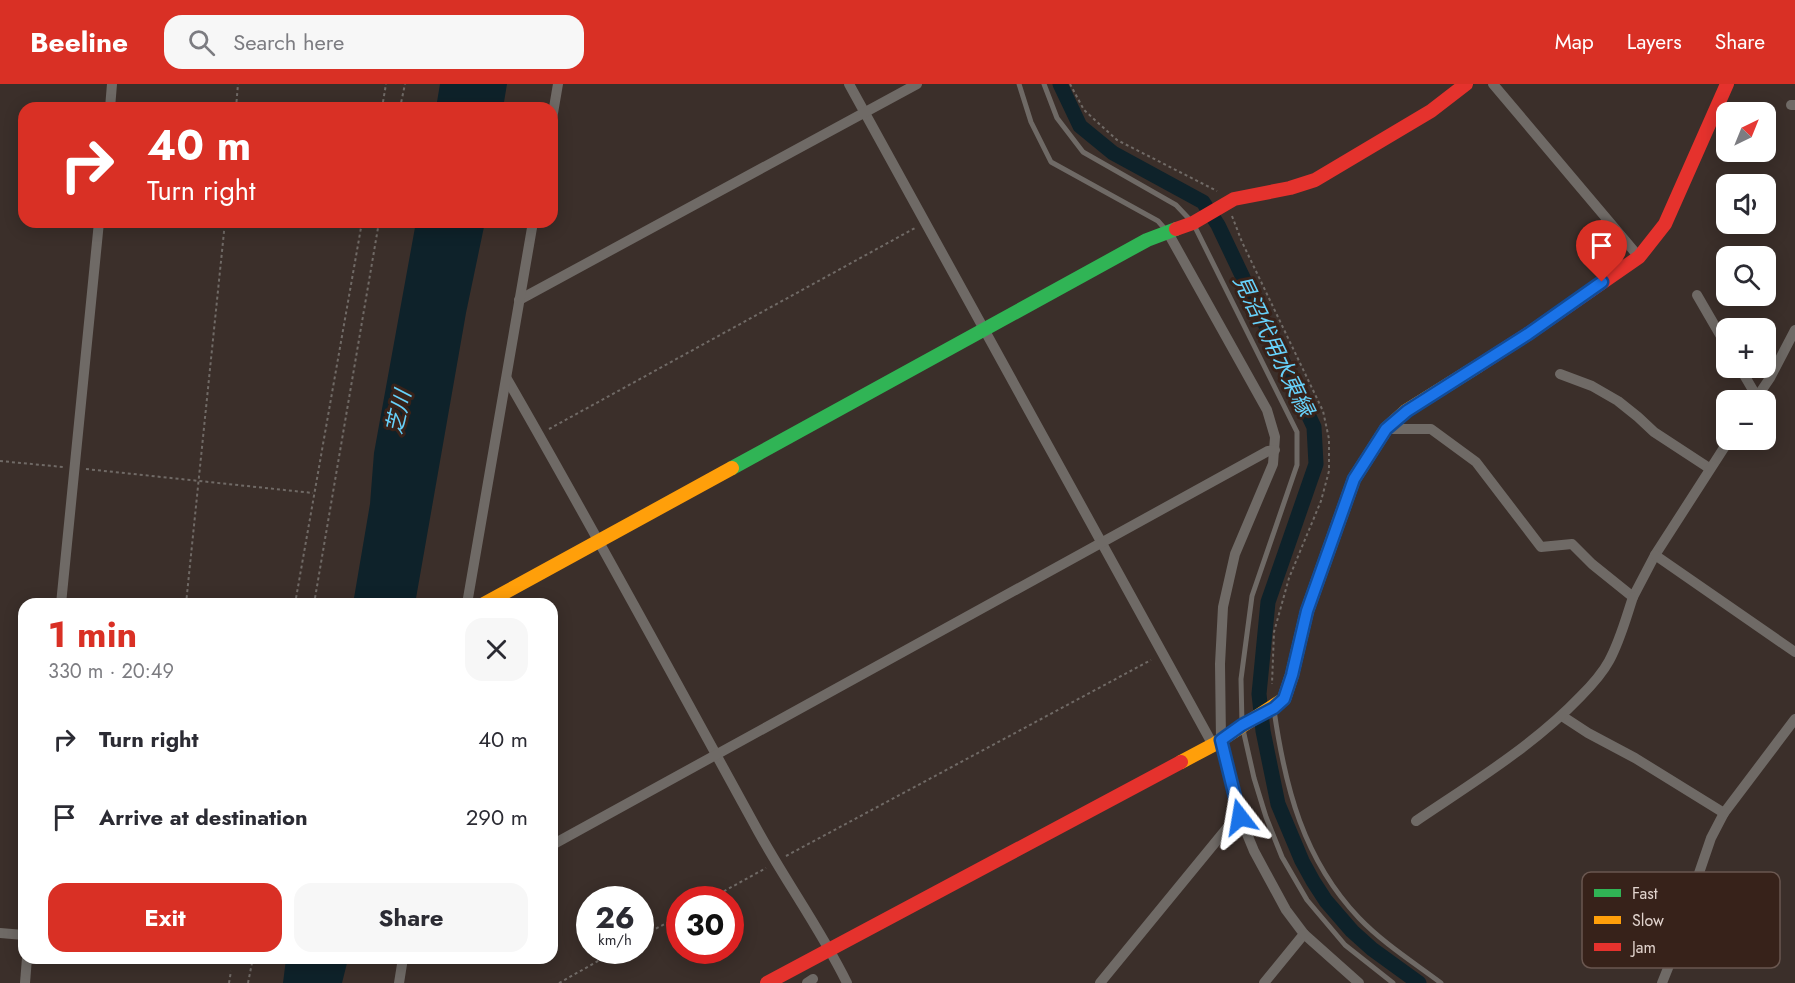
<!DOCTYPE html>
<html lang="en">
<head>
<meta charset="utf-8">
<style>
  :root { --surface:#fff; --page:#f7f7f7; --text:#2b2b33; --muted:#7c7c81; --accent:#d93025 }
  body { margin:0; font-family:Jost,"Noto Sans JP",sans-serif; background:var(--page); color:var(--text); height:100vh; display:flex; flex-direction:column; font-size:22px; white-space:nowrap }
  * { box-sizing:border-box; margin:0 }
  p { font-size:20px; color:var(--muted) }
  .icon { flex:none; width:33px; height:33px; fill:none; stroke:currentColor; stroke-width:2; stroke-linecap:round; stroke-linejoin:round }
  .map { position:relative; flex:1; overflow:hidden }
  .drawer { position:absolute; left:18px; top:514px; width:540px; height:366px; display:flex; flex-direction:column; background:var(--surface); border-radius:18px; box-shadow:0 3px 15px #0003 }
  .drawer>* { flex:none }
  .top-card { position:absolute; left:18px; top:18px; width:540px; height:126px; border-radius:18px; box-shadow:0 3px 15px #0003; background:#d93025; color:#fff; overflow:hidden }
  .needle { width:39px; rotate:43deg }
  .tools { position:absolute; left:1716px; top:18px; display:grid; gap:12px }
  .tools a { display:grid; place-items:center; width:60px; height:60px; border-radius:12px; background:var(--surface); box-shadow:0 3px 15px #0003; font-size:30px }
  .speed { position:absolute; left:576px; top:802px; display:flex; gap:12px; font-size:30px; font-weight:700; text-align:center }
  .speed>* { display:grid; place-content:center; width:78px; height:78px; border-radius:50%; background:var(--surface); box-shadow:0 3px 15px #0003; line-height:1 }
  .speed small { font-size:15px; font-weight:400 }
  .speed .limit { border:9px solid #d22; background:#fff; color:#111 }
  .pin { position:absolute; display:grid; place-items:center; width:51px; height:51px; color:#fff; margin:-62px -26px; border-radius:50% 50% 50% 0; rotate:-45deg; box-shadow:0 0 6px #0007 }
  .pin .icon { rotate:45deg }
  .me { position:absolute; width:66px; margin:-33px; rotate:346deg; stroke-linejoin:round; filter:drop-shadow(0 0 4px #0008) }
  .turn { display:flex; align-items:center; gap:21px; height:126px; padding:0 30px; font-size:27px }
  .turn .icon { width:78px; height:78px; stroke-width:2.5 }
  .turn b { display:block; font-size:42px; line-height:51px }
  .round { display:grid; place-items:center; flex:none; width:63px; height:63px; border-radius:18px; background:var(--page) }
  .summary { display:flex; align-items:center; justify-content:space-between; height:102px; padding:0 30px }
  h1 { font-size:36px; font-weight:700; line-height:45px; color:var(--accent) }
  .primary-button { display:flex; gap:12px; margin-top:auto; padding:12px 30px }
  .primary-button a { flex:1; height:69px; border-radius:18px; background:var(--accent); color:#fff; font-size:24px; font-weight:700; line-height:69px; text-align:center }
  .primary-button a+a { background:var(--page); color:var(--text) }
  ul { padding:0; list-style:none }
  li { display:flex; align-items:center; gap:18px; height:78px; padding:0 30px }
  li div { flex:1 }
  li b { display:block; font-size:22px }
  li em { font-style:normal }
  header { display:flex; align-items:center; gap:36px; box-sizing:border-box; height:84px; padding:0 30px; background:var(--accent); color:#fff }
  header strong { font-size:28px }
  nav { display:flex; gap:33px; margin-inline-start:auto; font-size:21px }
  .search { width:420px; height:54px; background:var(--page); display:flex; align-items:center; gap:15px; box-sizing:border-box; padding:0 21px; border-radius:18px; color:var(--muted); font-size:22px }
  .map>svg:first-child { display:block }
  .water { fill:#0e222a }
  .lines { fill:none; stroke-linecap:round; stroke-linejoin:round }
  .canal { stroke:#0e222a; stroke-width:15 }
  .path { stroke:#706a66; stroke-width:2; stroke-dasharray:3 3; stroke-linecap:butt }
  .lane { stroke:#6f6a66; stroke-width:5 }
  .street { stroke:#6f6a66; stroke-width:10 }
  .fast { stroke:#30b455; stroke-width:14 }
  .slow { stroke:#ff9f0a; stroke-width:14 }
  .jam { stroke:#e5322d; stroke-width:14 }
  .route-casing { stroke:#114b97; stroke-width:15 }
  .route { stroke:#1a73e8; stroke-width:10 }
  .labels { text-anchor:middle; stroke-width:6; stroke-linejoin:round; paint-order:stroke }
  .water-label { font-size:22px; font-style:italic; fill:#67d1fa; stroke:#37221a }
  .key { fill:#37221a; stroke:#6a5750; stroke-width:1.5 }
  .key-label { font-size:16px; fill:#e2d4ce }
</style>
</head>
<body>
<header>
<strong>Beeline</strong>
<div class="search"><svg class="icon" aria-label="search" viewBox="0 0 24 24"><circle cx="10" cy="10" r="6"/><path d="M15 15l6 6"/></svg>Search here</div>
<nav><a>Map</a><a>Layers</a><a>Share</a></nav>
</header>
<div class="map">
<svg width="1795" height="899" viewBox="0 0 1795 899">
  <rect width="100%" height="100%" fill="#3b2f2a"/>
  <g class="water">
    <polygon points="440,0 507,0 503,24 436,24"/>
    <polygon points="416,138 485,138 466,229 415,520 353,520 370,420 374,369"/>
    <polygon points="286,875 286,874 348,875 342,899 283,899"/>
  </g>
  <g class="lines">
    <polyline class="canal" points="1060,0 1080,42 1113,69 1203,118 1218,141 1314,343 1316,380 1268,518 1259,610 1263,647 1278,720 1302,777 1313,797 1326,817 1352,847 1372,865 1419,899"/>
    <g class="path">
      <polyline points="1070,0 1084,26 1117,56 1217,107"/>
      <polyline points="236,24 238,0"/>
      <polyline points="382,24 386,0"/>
      <polyline points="400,24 405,0"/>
      <polyline points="1232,132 1242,158 1323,327 1329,355 1329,387 1321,417 1289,494 1274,548 1272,600"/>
      <polyline points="549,345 915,144"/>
      <polyline points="0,377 63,383"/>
      <polyline points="86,385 313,409"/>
      <polyline points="186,520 225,138"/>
      <polyline points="295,520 362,138"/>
      <polyline points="314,520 379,138"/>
      <polyline points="786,772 1151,576"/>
      <polyline points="708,816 766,784"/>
      <polyline points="640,853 680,832"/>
      <polyline points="229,899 231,887"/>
      <polyline points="248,899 253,874"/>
      <polyline points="559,899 616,867"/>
    </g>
    <g class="lane">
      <polyline points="1019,0 1031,38 1051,78 1158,137 1165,145"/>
      <polyline points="1044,0 1057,34 1083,68 1176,121 1193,139 1297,348 1297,381 1252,512 1241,595 1242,641 1254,694 1266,733 1282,773 1307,816 1345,861 1393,899"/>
      <path d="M1274,626c11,77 29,149 85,208 24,25 54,44 82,65"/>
    </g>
    <g class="street">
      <polyline points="849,0 1213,661"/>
      <polyline points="1493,0 1639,173"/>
      <polyline points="1791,21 1795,21"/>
      <polyline points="110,24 112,0"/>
      <polyline points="552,35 558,0"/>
      <polyline points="1167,147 1267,326 1275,353 1273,380 1235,470 1223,523 1220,580 1221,656 1240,733 1254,767 1286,826 1304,850 1264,899"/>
      <polyline points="1697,211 1726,261"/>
      <polyline points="519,216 917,0"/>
      <polyline points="1740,284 1757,313"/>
      <polyline points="1560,290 1592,302 1618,317 1638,333 1654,348 1709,384"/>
      <path d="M507,295c86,149 168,301 251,452 28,51 63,99 89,152"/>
      <polyline points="1755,316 1770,294 1795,246"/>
      <polyline points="1386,345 1431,345 1476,378 1541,463 1572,460 1592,480 1633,513 1655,471 1729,356"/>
      <polyline points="1655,471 1795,568"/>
      <polyline points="61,520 99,138"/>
      <polyline points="467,520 533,138"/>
      <polyline points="1562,632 1588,649 1635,674 1724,729"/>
      <path d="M1416,737c56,-38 117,-75 164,-124 11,-11 22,-23 29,-36 11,-20 17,-43 24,-64"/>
      <polyline points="552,761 1268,367 1275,366"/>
      <polyline points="0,849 24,851"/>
      <polyline points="1304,850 1359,899"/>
      <polyline points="226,874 232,875"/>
      <polyline points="25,899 27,874"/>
      <polyline points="399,899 403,874"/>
      <polyline points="807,899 813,895"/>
      <polyline points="1100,899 1232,738 1240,733"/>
      <polyline points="1662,899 1694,819 1698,792 1711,754 1724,729 1795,635"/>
    </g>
    <polyline class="fast" points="732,384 1147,156 1176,145"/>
    <g class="slow">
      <polyline points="484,520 732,384"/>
      <polyline points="1181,678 1213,661 1284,615 1292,591 1307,527 1354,395 1386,345 1406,327 1478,282"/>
    </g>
    <g class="jam">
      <polyline points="1176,145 1193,139 1234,115 1290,104 1315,96 1431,27 1466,0"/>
      <polyline points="1478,282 1528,250 1639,173 1665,140 1727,0"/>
      <polyline points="767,899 1181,678"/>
    </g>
  </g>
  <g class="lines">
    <defs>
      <polyline id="route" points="1240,733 1221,656 1242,641 1274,624 1284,615 1292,591 1307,527 1354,395 1386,345 1407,327 1528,250 1602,198"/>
    </defs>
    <use href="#route" class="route-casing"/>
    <use href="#route" class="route"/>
  </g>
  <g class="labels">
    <g class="water-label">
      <text transform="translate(1274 261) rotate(64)" y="8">見沼代用水東縁</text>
      <text transform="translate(398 328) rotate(-77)" y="8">芝川</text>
    </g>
  </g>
  <rect x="1582" y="788" width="198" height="96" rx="9" class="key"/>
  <rect x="1594" y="805" width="27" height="8" fill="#30b455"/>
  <rect x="1594" y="832" width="27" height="8" fill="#ff9f0a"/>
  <rect x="1594" y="859" width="27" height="8" fill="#e5322d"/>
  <g class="key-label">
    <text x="1632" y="815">Fast</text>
    <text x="1632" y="842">Slow</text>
    <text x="1632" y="869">Jam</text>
  </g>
</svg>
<div class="tools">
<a><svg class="needle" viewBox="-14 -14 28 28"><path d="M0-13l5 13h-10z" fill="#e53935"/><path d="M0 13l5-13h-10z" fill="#7c7c81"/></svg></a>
<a><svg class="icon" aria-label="sound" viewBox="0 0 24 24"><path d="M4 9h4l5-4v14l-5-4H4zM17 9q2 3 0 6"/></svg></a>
<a><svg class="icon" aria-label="search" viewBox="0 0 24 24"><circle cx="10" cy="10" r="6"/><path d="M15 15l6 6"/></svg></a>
<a>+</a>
<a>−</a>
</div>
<div class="speed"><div>26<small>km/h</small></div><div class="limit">30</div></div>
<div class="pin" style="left:1602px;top:198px;background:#d93025"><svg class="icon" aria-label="arrive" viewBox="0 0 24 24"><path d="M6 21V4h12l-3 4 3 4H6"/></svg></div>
<svg class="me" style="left:1240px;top:733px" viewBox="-20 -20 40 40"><path d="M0-17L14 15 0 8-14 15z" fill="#1a73e8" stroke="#fff" stroke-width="4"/></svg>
<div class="top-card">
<div class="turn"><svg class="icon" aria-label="right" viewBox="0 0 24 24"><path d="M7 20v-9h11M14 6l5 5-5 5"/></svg><div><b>40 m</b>Turn right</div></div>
</div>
<section class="drawer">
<div class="summary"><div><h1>1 min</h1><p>330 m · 20:49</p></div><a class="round"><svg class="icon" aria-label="close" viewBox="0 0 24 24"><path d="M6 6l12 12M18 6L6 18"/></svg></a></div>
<ul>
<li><svg class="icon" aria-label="right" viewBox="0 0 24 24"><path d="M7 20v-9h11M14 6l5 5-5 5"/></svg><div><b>Turn right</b></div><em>40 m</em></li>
<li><svg class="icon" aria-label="arrive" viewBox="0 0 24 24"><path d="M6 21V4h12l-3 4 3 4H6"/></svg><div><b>Arrive at destination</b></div><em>290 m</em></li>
</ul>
<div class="primary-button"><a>Exit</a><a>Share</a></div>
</section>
</div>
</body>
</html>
